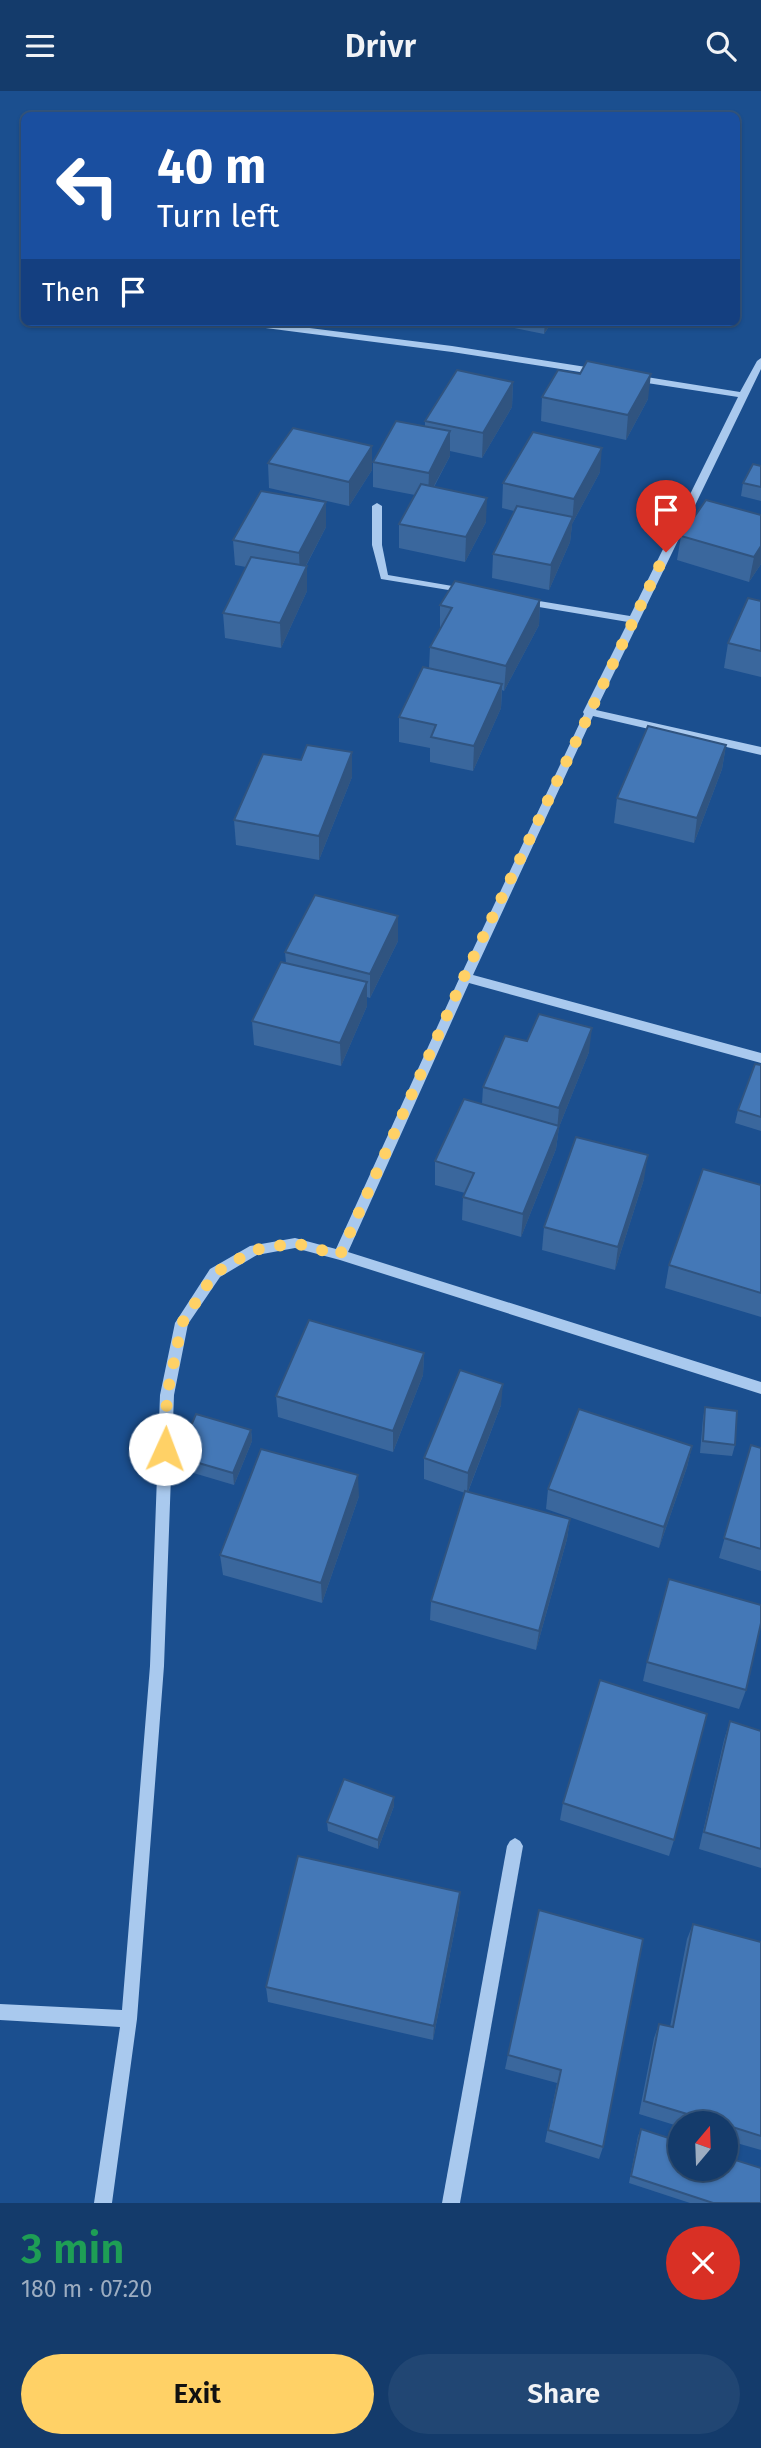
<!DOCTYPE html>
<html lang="en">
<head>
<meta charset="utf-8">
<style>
  :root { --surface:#143b6b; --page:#214673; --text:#f1f3f6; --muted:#9dadc1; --line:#33557e; --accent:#ffd166 }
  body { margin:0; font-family:"Fira Sans",sans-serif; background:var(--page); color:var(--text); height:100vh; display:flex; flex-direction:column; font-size:26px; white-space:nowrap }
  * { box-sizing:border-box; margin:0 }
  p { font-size:23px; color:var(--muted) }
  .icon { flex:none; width:38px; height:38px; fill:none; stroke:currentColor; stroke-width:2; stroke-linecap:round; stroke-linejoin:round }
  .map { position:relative; height:2112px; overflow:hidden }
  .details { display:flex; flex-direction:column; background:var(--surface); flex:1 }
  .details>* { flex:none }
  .guide { position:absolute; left:21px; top:21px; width:719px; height:214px; border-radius:10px; box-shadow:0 2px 5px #0004,0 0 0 2px var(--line); background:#1a4fa0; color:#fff; overflow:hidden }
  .needle { width:46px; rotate:19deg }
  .fabs { position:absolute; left:668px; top:2020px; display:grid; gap:14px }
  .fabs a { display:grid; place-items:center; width:70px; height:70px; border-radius:50%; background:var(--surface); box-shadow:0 2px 5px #0004,0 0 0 2px var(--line); font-size:35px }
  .pin { position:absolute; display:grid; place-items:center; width:60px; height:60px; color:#fff; margin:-72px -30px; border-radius:50% 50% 50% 0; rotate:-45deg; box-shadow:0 0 7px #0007 }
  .pin .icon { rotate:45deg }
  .me { position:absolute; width:77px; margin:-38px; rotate:2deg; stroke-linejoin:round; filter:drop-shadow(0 0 5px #0008) }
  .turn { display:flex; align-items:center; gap:24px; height:147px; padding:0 21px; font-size:32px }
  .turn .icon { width:91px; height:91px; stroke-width:2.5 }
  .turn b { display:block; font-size:49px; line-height:60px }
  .then { display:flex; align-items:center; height:66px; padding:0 21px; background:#0003; gap:14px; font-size:26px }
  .round { display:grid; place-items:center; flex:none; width:74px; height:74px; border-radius:37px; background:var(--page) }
  .head { display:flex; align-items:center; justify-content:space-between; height:119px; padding:0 21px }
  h1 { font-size:42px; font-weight:600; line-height:52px; color:#1e9e55 }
  .action { display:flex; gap:14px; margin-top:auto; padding:14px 21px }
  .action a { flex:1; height:80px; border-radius:42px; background:var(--accent); color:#111; font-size:28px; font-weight:600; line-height:80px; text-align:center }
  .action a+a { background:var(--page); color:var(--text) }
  header { display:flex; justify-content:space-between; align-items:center; height:91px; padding:0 21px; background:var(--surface); font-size:32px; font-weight:600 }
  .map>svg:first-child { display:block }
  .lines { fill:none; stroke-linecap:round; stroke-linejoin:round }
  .minor { fill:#a9c9ee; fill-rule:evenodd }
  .wall { fill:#3a679d }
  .shaded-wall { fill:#305480 }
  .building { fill:#4478b7; stroke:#305480; stroke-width:2 }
  .route { stroke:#ffd166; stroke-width:12; stroke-dasharray:0 21.6 }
</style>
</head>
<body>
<header><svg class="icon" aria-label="menu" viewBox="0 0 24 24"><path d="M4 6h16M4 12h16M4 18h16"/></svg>Drivr<svg class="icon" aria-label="search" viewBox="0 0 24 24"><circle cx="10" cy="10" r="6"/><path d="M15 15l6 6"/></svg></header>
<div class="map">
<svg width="761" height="2112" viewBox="0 0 761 2112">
  <rect width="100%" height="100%" fill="#1b4f8f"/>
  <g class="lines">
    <g class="minor">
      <polygon points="238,231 262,231 452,255 599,278 603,281 599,284 452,261 242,234"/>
      <polygon points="761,267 761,278 596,619 761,656 761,664 593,625 473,884 761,962 761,972 469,892 348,1161 761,1291 761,1303 340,1169 295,1157 257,1164 220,1186 188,1233 174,1304 164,1575 137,1928 112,2112 94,2112 120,1936 0,1929 0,1913 122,1919 150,1575 160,1304 175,1232 210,1178 250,1155 295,1147 336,1158 459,888 458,886 462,882 584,623 583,621 628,531 527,514 522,511 527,508 630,525 738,306 634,290 630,287 634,284 740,301 757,270"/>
      <polygon points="377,412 382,415 382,454 388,484 464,497 467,498 467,502 381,488 372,454 372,415"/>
      <polygon points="515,1747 520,1750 523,1755 460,2112 442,2112 507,1755 510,1750"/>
    </g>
  </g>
  <g class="wall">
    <polygon points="484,231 552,231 544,243"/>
    <polygon points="580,283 648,308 626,349 541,330 542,306"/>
    <polygon points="513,291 512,316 482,367 450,360 450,365 434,396 486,431 465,471 399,457 399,433 415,404 373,396 373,371 425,336 425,330"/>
    <polygon points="268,372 372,379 349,415 269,397"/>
    <polygon points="761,375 761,410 741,405 743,392"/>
    <polygon points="600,381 572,433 570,451 549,499 492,487 493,463 514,420 502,417 503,392"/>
    <polygon points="761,424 761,473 749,491 677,469 681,445"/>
    <polygon points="326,436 306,475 307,475 307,500 281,557 225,547 223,522 246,476 235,474 233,449"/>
    <polygon points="540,509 539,534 504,600 502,599 501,617 473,680 430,671 430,657 399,651 399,626 429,577 430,556 440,538 440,514"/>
    <polygon points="761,510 761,586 724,577 728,552"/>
    <polygon points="726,654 722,678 694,752 614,732 617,707"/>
    <polygon points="352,661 352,686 319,769 236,754 234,729 301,669"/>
    <polygon points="398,850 370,907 367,906 367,915 341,975 254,954 252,930 286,872 285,861"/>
    <polygon points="527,950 589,961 559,1036 556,1058 521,1146 462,1129 463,1106 465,1102 435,1094 435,1070 482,1013 483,996"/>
    <polygon points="761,974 761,1040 735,1032 738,1019"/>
    <polygon points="644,1088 615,1179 542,1159 544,1136"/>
    <polygon points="761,1094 761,1226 665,1197 669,1174"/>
    <polygon points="424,1262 423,1284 393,1361 278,1326 276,1305"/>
    <polygon points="501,1314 468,1401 570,1428 567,1448 536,1559 430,1529 431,1510 465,1402 424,1388 424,1367"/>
    <polygon points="705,1316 735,1354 732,1365 700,1362 703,1327"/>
    <polygon points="251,1339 252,1350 234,1394 180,1378 178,1366"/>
    <polygon points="751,1354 761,1357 761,1480 719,1467"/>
    <polygon points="692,1355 687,1376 659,1457 546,1418 548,1398"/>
    <polygon points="359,1405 322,1512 223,1484 220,1464"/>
    <polygon points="647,1571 746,1599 739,1618 643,1590"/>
    <polygon points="730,1630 761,1640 761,1777 699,1758 724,1649"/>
    <polygon points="394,1706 394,1715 378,1758 328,1740 327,1731"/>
    <polygon points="563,1712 674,1749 669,1765 560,1729"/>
    <polygon points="460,1801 459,1817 433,1949 268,1911 266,1896"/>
    <polygon points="539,1819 603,2056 599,2068 545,2051 557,1992 505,1978"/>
    <polygon points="693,1833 761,1851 761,2059 726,2049 726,2032 681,2032 681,2036 639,2023 654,1947 659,1933 670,1936 687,1848"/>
    <polygon points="641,2038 761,2112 690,2112 629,2092 638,2045"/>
  </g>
  <g class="shaded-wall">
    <polygon points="545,231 552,231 544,243"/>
    <polygon points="651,283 648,308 626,349 628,324"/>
    <polygon points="513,291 512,316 482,367 483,342"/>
    <polygon points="450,340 450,365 428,406 429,382"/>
    <polygon points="372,355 372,379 349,415 349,391"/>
    <polygon points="602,357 600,381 572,433 574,408"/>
    <polygon points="487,407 486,431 465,471 466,446"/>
    <polygon points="326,411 326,436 300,486 299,462"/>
    <polygon points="573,426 570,451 549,499 551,474"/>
    <polygon points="761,455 761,473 749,491 754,466"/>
    <polygon points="307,475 307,500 281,557 280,532"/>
    <polygon points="540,509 539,534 504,600 506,575"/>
    <polygon points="502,593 501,617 473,680 474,655"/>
    <polygon points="726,654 722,678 694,752 697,727"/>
    <polygon points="352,661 352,686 319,769 319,745"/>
    <polygon points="398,825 398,850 370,907 370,883"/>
    <polygon points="367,891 367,915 341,975 340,952"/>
    <polygon points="592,937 589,961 559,1036 556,1058 521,1146 523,1123 557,1039 559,1017"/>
    <polygon points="648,1064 644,1088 615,1179 618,1156"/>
    <polygon points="424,1262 423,1284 393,1361 393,1340"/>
    <polygon points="503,1293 501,1314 467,1403 468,1382"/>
    <polygon points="251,1339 252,1350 234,1394 233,1382"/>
    <polygon points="692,1355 687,1376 659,1457 664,1436"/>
    <polygon points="358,1384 359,1405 322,1512 321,1492"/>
    <polygon points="570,1428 567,1448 536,1559 539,1540"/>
    <polygon points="394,1706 394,1715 378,1758 378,1749"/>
    <polygon points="460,1801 459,1817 433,1949 434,1935"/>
  </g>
  <g class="building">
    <polygon points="587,270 651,283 628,324 542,306 558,279 580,283"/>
    <polygon points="457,279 513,291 483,342 425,330"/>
    <polygon points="396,330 450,340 429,382 373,371"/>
    <polygon points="293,337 372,355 349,391 268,372"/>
    <polygon points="533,341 602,357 574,408 503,392"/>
    <polygon points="753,373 761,375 761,396 743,392"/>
    <polygon points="421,393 487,407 466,446 399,433"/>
    <polygon points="261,400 326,411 299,462 233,449"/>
    <polygon points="706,409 761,424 761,455 754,466 681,445"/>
    <polygon points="517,415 573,426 551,474 493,463"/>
    <polygon points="251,466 307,475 280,532 223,522"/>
    <polygon points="455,490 540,509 506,575 430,556 452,517 440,514"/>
    <polygon points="748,507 761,510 761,560 728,552"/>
    <polygon points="423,576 502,593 474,655 431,646 436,634 399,626"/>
    <polygon points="648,635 726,654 697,727 617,707"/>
    <polygon points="307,654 352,661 319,745 234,729 263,663 301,669"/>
    <polygon points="315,804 398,825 370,883 285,861"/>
    <polygon points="281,871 367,891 340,952 252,930"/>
    <polygon points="539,923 592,937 559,1017 483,996 505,945 527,950"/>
    <polygon points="755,973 761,974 761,1026 738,1019"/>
    <polygon points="464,1008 559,1035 523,1123 463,1106 474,1082 435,1070"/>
    <polygon points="576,1046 648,1064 618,1156 544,1136"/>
    <polygon points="703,1078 761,1094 761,1202 669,1174"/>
    <polygon points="309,1229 424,1262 393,1340 276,1305"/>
    <polygon points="460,1279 503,1293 468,1382 424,1367"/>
    <polygon points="705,1316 737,1320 735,1354 703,1350"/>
    <polygon points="579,1318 692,1355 664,1436 548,1398"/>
    <polygon points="196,1323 251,1339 233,1382 178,1366"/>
    <polygon points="751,1354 761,1357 761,1458 724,1447"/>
    <polygon points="261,1358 358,1384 321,1492 220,1464"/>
    <polygon points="465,1400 570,1428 539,1540 431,1510"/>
    <polygon points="669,1488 761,1514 761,1532 746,1599 647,1571"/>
    <polygon points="600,1589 707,1623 674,1749 563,1712"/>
    <polygon points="730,1630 761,1640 761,1758 704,1741"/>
    <polygon points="344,1688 394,1706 378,1749 327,1731"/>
    <polygon points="298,1765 460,1801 434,1935 266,1896"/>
    <polygon points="539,1819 643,1848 603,2056 548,2039 561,1979 508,1964"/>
    <polygon points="693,1833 761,1851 761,2045 726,2034 726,2032 717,2032 644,2010 659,1933 673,1936"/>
    <polygon points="641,2038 681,2051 681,2077 726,2077 726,2066 761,2077 761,2112 713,2112 631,2085"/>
  </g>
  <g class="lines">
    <polyline class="route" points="165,1358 167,1304 182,1232 215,1182 254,1159 295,1152 340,1164 464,886 666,461"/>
  </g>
</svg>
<div class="fabs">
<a><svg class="needle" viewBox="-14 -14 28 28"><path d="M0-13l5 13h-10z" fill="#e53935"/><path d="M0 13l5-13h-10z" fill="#9dadc1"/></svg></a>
</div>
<div class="pin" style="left:666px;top:461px;background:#d93025"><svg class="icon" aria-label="arrive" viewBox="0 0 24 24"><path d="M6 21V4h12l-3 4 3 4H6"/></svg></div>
<svg class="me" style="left:165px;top:1358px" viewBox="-20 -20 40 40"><circle r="19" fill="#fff"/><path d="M0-13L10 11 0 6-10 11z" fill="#ffd166"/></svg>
<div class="guide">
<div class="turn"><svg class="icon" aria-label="left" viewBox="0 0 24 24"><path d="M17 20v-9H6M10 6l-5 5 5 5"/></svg><div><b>40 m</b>Turn left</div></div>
<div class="then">Then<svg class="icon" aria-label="arrive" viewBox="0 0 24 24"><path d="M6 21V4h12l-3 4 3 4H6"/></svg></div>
</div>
</div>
<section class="details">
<div class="head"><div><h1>3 min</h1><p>180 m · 07:20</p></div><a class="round" style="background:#d93025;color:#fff"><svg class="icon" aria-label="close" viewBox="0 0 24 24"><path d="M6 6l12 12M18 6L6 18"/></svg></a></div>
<div class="action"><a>Exit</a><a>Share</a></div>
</section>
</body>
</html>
